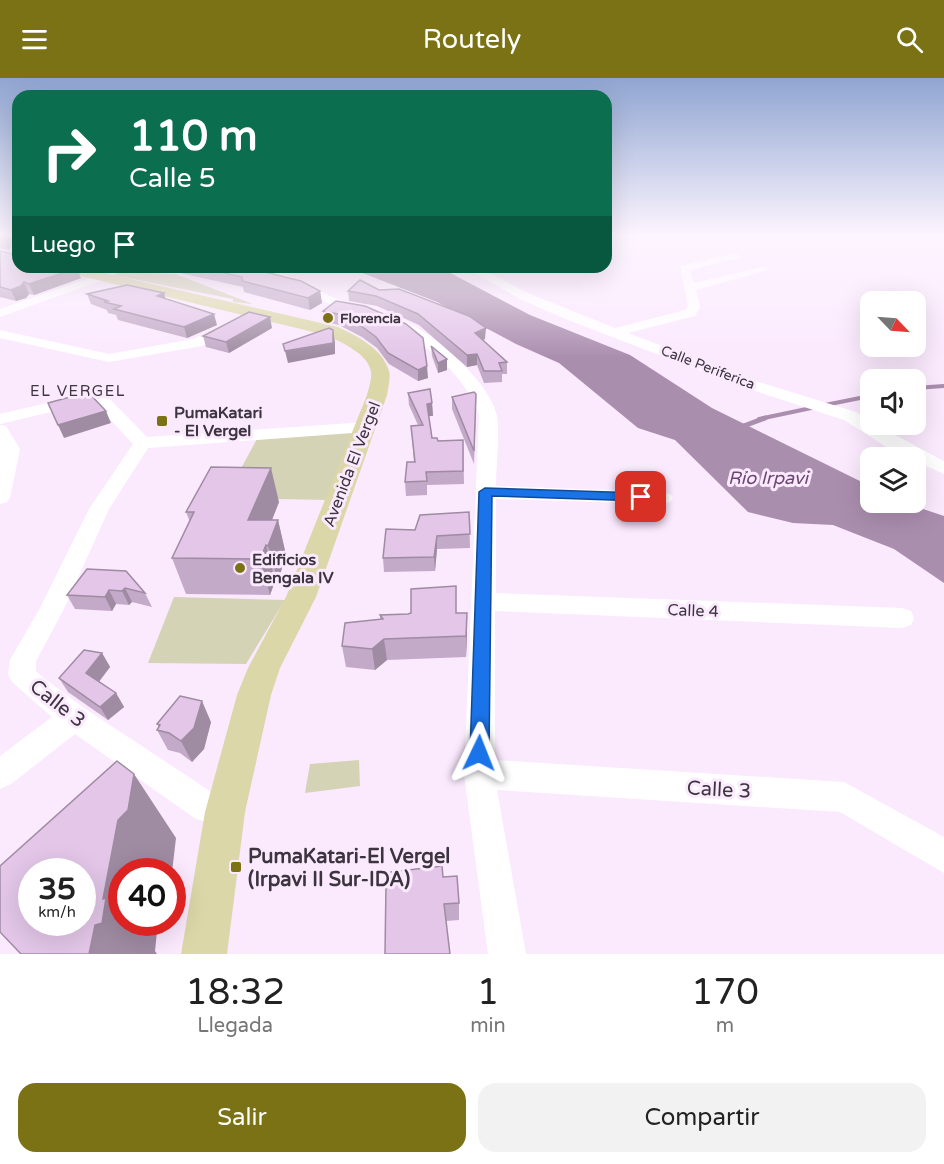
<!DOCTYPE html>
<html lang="es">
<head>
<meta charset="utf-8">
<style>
  :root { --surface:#fff; --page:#f2f2f2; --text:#222; --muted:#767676; --accent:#7a7214 }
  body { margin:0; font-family:"Varela Round",sans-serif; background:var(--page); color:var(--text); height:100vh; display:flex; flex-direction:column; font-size:22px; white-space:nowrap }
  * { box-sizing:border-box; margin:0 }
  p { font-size:20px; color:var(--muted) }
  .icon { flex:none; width:33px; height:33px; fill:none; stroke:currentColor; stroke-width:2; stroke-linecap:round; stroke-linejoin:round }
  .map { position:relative; height:876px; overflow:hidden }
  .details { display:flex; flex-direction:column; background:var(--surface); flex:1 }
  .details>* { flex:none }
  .guide { position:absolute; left:12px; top:12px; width:600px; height:183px; border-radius:18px; box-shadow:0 6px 24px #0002; background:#0b6e4f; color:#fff; overflow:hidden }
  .needle { width:39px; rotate:115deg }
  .fabs { position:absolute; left:860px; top:213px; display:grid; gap:12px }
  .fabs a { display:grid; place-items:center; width:66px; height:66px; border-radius:12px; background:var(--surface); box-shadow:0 6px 24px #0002; font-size:30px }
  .speed { position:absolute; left:18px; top:780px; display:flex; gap:12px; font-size:30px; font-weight:700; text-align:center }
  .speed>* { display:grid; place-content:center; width:78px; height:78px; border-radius:50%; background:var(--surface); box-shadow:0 6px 24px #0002; line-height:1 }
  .speed small { font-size:15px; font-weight:400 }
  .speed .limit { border:9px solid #d22; background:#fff; color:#111 }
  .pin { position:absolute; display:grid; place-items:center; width:51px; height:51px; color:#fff; margin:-26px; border-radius:12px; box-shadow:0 3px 9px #0006 }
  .me { position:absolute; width:66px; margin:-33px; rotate:2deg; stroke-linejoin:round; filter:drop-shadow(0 0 4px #0008) }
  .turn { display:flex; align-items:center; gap:21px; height:126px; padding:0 18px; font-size:27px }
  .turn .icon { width:78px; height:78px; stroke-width:2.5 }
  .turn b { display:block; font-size:42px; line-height:51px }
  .then { display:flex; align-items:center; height:57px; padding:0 18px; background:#0003; gap:12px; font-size:22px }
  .eta { display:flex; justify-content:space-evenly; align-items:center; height:102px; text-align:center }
  .eta b { font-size:36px; font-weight:600; line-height:42px }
  .primary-button { display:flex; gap:12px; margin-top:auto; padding:12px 18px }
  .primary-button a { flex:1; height:69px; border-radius:18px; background:var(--accent); color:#fff; font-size:24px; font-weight:600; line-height:69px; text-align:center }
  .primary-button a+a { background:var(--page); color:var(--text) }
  header { display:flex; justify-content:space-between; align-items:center; height:78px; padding:0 18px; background:var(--accent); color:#fff; font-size:27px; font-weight:600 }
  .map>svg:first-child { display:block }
  .green { fill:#d5d3b6 }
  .water { fill:#aa8eae }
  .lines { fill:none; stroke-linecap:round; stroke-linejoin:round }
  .stream-far1 { stroke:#aa8eae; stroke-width:4 }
  .stream { stroke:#aa8eae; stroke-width:5 }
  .minor { fill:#fff; fill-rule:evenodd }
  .major { fill:#dbd7a8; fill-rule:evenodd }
  .wall { fill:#c3aac8 }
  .shaded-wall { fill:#9f8ba2 }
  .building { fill:#e3c6e8; stroke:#9f8ba2; stroke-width:1.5; fill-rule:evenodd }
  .route { fill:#1a73e8; stroke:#114b97; stroke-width:1.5 }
  .poi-dot { fill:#7a7214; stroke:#fbe9fe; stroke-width:2 }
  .labels { text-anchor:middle; stroke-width:6; stroke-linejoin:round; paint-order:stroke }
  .far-poi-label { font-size:14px; font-weight:bold; fill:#3c343e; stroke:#fbe9fe; text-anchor:start }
  .far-street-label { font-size:14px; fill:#3c343e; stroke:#fbe9fe }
  .far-neighbourhood-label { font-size:15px; letter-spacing:1.5px; fill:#3c343e; stroke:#fbe9fe }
  .poi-label { font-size:16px; font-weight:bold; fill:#3c343e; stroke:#fbe9fe; text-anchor:start }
  .street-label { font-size:16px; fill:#3c343e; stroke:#fbe9fe }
  .water-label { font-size:18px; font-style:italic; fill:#6c4673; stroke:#fbe9fe }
  .near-street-label { font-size:20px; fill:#3c343e; stroke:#fbe9fe }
  .near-poi-label { font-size:20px; font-weight:bold; fill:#3c343e; stroke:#fbe9fe; text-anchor:start }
</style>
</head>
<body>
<header><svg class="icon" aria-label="menu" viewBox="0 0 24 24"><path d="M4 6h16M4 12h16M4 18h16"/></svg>Routely<svg class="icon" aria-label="search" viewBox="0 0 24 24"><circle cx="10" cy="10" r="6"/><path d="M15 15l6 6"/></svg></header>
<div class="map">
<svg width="944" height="876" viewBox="0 0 944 876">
  <rect width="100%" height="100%" fill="#fbe9fe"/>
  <g class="green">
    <polygon points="122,194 175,196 253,226 233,224 233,221 113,197"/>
    <polygon points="346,351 353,355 326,422 225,420 258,359"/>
    <polygon points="174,519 285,522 246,586 148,585"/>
    <polygon points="359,682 360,708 305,715 310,686"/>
  </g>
  <polygon class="water" points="347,189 439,189 530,237 630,277 712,330 870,408 870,424 905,425 944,438 944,505 894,471 833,447 793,445 748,434 675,362 638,350 559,285 516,266 437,224"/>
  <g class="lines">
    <g class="stream-far1">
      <polyline points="915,310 944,308"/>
      <polyline points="825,327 870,318"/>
      <polyline points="759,341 816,329"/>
    </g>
    <polyline class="stream" points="741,349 765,340"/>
    <g class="minor">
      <path d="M735,175l6,3 -2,2 -49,12 4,13 69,-16 6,3 -73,20 4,17 -5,9 -67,17 121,46 107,33 14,9v3c7,0 62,31 74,37v13l-29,-13v-3h-8l-19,-10 -44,-28 -107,-35 -174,-67 -43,-19 -56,-32h15l49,26 87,35 70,-18 3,-3 -8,-41z"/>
      <path d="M246,189c42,0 65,23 101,36 8,3 16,1 22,7l-7,4 -24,-5 -36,-20z"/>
      <polygon points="101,196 111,199 0,239 0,231"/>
      <path d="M399,242c30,7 93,64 98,96 3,22 -1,48 -1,70l167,6 7,2 3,4 -3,4 -7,2 -167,-5v94l406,15 9,3 3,7 -3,7 -9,3 -407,-17v149l349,22 100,55v36l-104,-61 -343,-22 29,164h-38l-24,-180 15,-359c-13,-38 -50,-69 -85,-88l-2,-3z"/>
      <polygon points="228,246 233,247 233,253 202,268 109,284 0,260 0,252 109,276 193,261"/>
      <polygon points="98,313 104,315 147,359 366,344 375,349 366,354 148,370 109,431 63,533 36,583 36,593 41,598 84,630 213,715 236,723 241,734 236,745 225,750 196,741 75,656 11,706 0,711 0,678 52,639 12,604 8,596 10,582 40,530 89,431 133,366 94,324 0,346 0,336"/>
      <polygon points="0,347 6,348 20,371 10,420 7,424 0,426"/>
    </g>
    <path class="major" d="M53,189h25l260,60c19,9 45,22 51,44 2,7 -1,17 -2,24l-71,202 -36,71 -9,27 -26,117 -18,142h-46l24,-142 32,-117 11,-27 38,-71 81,-202c2,-7 5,-17 4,-24 -4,-18 -30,-29 -45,-36l-266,-64z"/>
  </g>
  <g class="wall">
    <polygon points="0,158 18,158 15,162 81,200 34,217 29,216 26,220 16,223 0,219 0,173 13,176 15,170 13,165 9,172 0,170"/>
    <polygon points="88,189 132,189 116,195"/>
    <polygon points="156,189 265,189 268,190 269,195 320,213 322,225 310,232 244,214 243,209 162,191"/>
    <polygon points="379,212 485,261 483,262 507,284 507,296 502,296 502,304 484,305 477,287 467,289 419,247 377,228 349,223 348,213"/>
    <polygon points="164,215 165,221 217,247 187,260 118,242 116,237 108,235 107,232 91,226 87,216"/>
    <polygon points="336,223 428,300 418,303 389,286 377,270 362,259 339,247 325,244 323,233"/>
    <polygon points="272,250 229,275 206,269 203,258"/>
    <polygon points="431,268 447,281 447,292 438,295 432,278"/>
    <polygon points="408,315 432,325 433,338 429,338 432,360 438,363 463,362 464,406 427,407 427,417 406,418 405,404 414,384 411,348 418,347 409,327"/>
    <polygon points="452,319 476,329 474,386 452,331"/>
    <polygon points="279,424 272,442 278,442 286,477 278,503 275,503 270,517 186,516 172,480 190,444 186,434"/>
    <polygon points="469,434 470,470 437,471 435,493 384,494 383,480 415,452"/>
    <polygon points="87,491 145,515 152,529 132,524 129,527 116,526 112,533 75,531 67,517"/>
    <polygon points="411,535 456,535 467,556 466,579 387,582 375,592 346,589 342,568 380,541 380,537 408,536"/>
    <polygon points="102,575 110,589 99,603 116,615 124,629 108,642 68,614 59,600"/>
    <polygon points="211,644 204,671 192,684 180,675 168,672 157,652 159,650 157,646"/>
    <polygon points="443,799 459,825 459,842 446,843 385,876"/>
  </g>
  <g class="shaded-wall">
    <polygon points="7,158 18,158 14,164 12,163 13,165 9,172 4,162"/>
    <polygon points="113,189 132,189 116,195"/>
    <polygon points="77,190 81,200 34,217 29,206"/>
    <polygon points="268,190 270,201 261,193"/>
    <polygon points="24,204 29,216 26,220 16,223 11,212"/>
    <polygon points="320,213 322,225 310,232 308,220"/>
    <polygon points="164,215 167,226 157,218"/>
    <polygon points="214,236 217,247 187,260 184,249"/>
    <polygon points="270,239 272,250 229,275 226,264"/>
    <polygon points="486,250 485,261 475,266 475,255"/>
    <polygon points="333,252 335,264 335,276 288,285 285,273"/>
    <polygon points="477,276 477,287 467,289 467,277"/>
    <polygon points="447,281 447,292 438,295 438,285"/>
    <polygon points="427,288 428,300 418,303 418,292"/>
    <polygon points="432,325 433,338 428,338 427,326"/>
    <polygon points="106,333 111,345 64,360 58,347"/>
    <polygon points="271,390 279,424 258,477 248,442"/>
    <polygon points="278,442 286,477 278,503 268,468"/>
    <polygon points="437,458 437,471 435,493 434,479"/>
    <polygon points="266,467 275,503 270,517 260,481"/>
    <polygon points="125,510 132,524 129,527 122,513"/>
    <polygon points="109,512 116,526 112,533 105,519"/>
    <polygon points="467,535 467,556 466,579 466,558"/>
    <polygon points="384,561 387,582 375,592 372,571"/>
    <polygon points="102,575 110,589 95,609 86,595"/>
    <polygon points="116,615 124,629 108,642 100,629"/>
    <polygon points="202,623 211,644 204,671 192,684 181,663"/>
    <polygon points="134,696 176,760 172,794 122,794 122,844 158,844 155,873 157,876 89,876 95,847 103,821 118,742"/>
  </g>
  <g class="building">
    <polygon points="0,158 7,158 4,162 0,161"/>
    <polygon points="18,161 18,189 77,190 29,206 24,204 21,208 11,212 0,209 0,173 13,176 16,166 12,163"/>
    <polygon points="198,189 265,189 268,190 261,193 301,203 320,213 308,220 242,203 242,199"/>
    <polygon points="360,202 379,212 399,211 469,238 486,250 475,255 507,284 499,285 502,293 484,293 477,276 467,277 418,236 376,218 348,213"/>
    <polygon points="127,207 164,215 157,218 214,236 184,249 114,231 121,228 104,224 108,223 87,216"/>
    <polygon points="336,223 365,228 406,246 423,260 427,288 418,292 388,275 376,259 361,248 338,236 323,233"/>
    <polygon points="249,234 270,239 226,264 203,258"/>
    <polygon points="329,250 333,252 333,265 285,273 283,266"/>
    <polygon points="431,268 447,281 438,285"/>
    <polygon points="430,311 432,325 427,326 432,360 437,360 438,363 463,362 463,393 426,394 427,403 405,404 407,384 415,384 411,348 423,347 408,315"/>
    <polygon points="88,314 106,333 58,347 48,325"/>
    <polygon points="474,314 476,316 474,373 452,319"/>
    <polygon points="211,389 271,390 248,442 278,442 268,468 266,467 260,481 172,480 194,434 186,434"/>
    <polygon points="469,434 470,456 437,458 434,479 383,480 386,451 415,452 420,437"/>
    <polygon points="87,491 126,493 145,515 125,510 122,513 109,512 105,519 67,517"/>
    <polygon points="456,508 456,535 467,535 466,558 384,561 372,571 342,568 345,545 383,541 380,537 408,536 411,535 411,511"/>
    <polygon points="84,572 102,575 86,595 116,615 100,629 59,600"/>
    <polygon points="180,618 202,623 194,650 181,663 169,655 157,652 160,647 157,646"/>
    <path d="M117,683l17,13 -6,36 -10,10 -15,79 3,-1 -4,25 -7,2 -6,29h-68l-21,-22v-66zM32,794h50v50h-50z"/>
    <polygon points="442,788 443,799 457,798 459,825 444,826 450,876 385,876 386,806 391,805 391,794"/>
  </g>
  <linearGradient id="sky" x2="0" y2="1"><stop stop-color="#8fa5d1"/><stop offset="0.56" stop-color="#fdf5ff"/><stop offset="1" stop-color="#fdf5ff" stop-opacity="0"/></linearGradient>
  <rect width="944" height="280" fill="url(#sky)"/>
  <polygon class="route" points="485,410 641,415 647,419 641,423 492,418 489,675 486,681 479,684 472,681 470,675 479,414"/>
  <g class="poi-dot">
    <circle cx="328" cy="240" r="6"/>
    <rect x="156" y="337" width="12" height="12" rx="3"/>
    <circle cx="240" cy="490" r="6"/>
    <rect x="230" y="783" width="12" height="12" rx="3"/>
  </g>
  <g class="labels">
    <g class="far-poi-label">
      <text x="340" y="245">Florencia</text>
    </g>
    <g class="far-street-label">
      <text transform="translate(708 289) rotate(21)" y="5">Calle Periferica</text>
    </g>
    <g class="far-neighbourhood-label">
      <text x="78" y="318">EL VERGEL</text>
    </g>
    <g class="poi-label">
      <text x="174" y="340">PumaKatari<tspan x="174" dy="18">- El Vergel</tspan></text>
      <text x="252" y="487">Edificios<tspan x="252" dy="18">Bengala IV</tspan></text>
    </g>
    <g class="street-label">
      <text transform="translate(351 386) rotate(-69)" y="6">Avenida El Vergel</text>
      <text transform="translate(693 532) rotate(2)" y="6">Calle 4</text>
    </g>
    <g class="water-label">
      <text x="768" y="406">Río Irpavi</text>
    </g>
    <g class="near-street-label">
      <text transform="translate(58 625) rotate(38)" y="7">Calle 3</text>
      <text transform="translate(719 711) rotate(3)" y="7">Calle 3</text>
    </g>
    <g class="near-poi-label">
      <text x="248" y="785">PumaKatari-El Vergel<tspan x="248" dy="23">(Irpavi II Sur-IDA)</tspan></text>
    </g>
  </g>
</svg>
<div class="fabs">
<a><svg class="needle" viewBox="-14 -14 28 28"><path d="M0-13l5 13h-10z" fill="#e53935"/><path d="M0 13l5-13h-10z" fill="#767676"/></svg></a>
<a><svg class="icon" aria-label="sound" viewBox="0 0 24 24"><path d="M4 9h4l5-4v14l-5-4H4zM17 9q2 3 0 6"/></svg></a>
<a><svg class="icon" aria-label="layers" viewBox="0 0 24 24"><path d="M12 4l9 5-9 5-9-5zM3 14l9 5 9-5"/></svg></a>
</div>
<div class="speed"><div>35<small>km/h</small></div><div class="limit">40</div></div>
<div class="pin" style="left:641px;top:419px;background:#d93025"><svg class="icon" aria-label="arrive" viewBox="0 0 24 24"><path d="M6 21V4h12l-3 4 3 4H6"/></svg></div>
<svg class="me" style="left:479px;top:675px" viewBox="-20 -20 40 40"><path d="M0-17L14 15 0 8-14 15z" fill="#1a73e8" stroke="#fff" stroke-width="4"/></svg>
<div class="guide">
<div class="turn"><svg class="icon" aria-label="right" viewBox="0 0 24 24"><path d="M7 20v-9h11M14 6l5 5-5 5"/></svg><div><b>110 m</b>Calle 5</div></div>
<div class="then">Luego<svg class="icon" aria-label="arrive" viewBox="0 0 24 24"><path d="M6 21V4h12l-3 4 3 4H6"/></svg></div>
</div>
</div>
<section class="details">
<div class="eta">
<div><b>18:32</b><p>Llegada</p></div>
<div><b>1</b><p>min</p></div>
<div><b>170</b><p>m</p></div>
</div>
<div class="primary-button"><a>Salir</a><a>Compartir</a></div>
</section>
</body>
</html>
